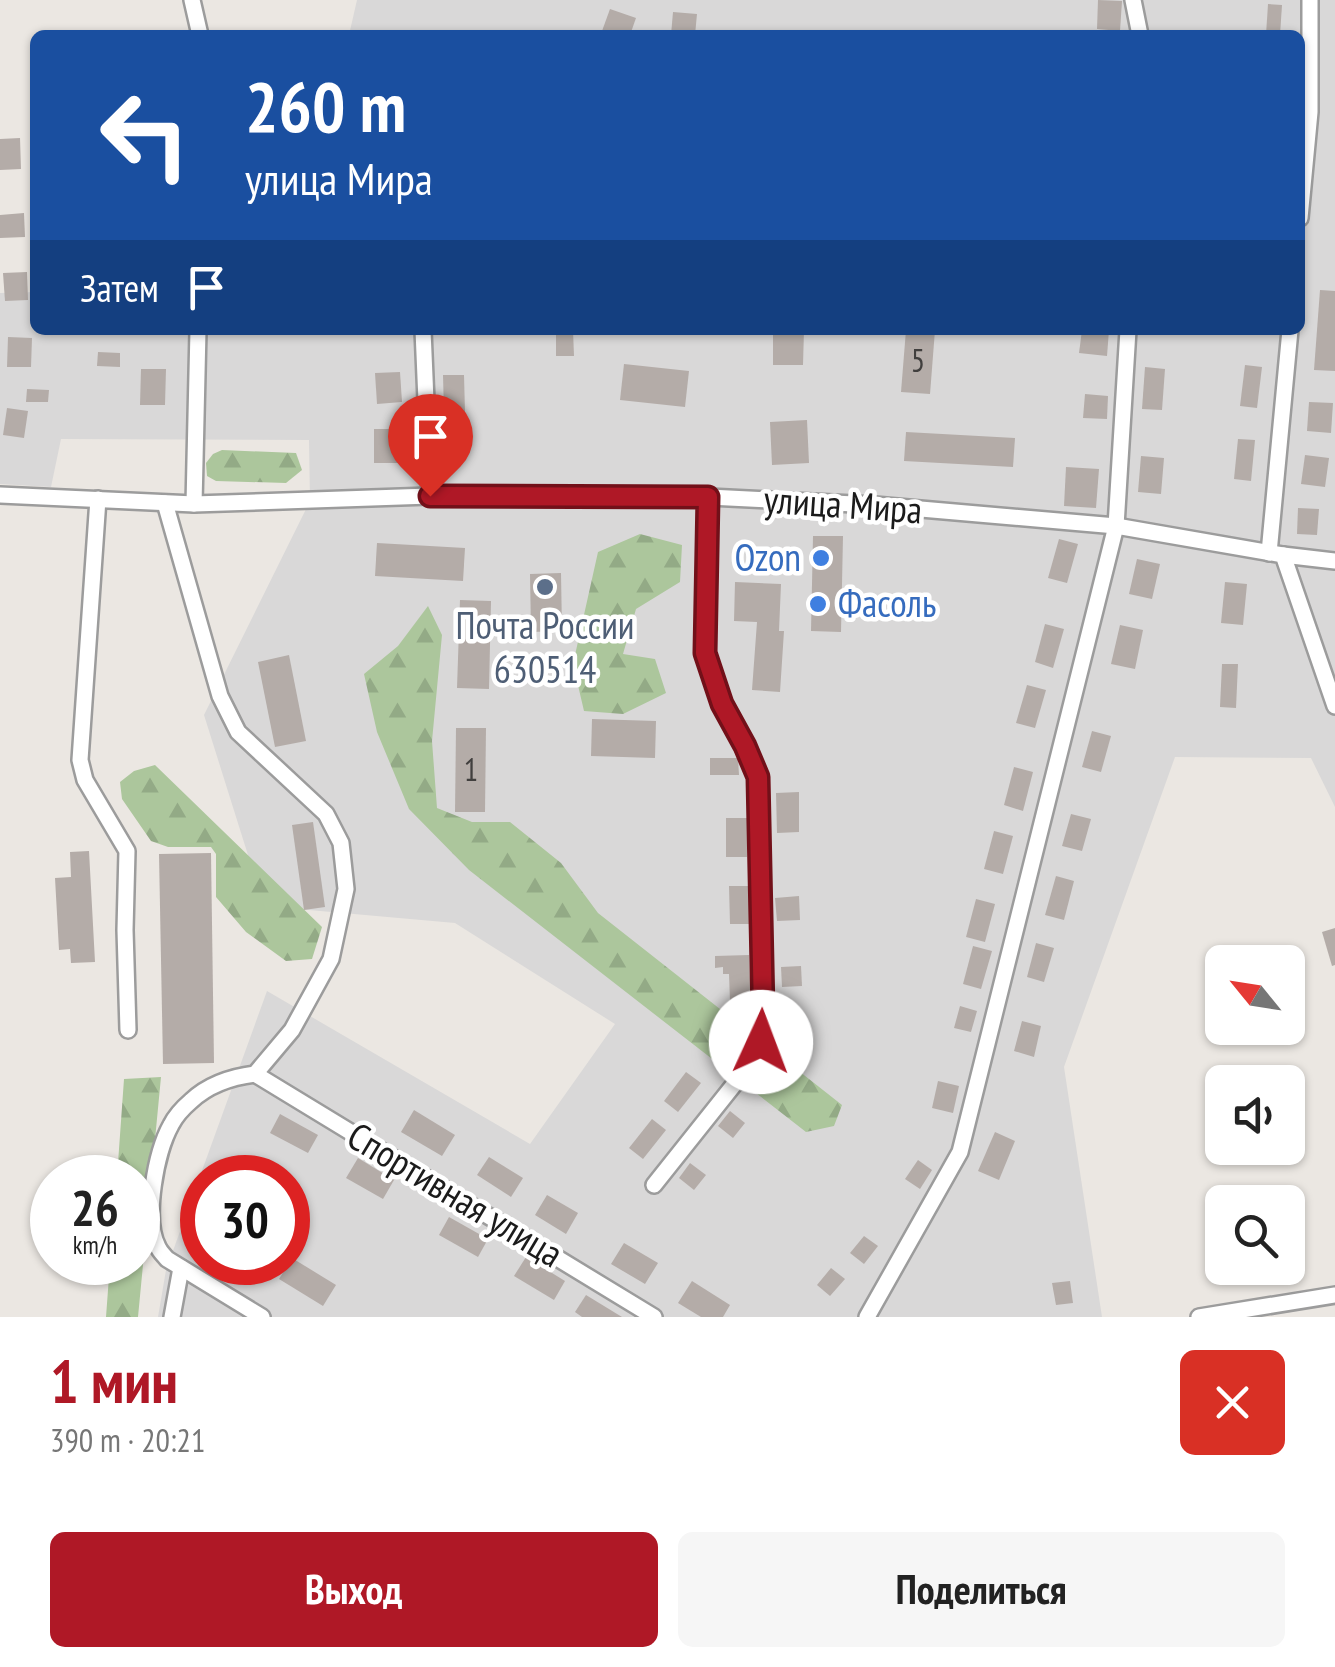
<!DOCTYPE html>
<html lang="ru">
<head>
<meta charset="utf-8">
<style>
  :root { --surface:#fff; --page:#f6f6f6; --text:#222; --muted:#767676; --accent:#af1826 }
  body { margin:0; font-family:"PT Sans Narrow",sans-serif; background:var(--page); color:var(--text); height:100vh; display:flex; flex-direction:column; font-size:38px; white-space:nowrap }
  * { box-sizing:border-box; margin:0 }
  p { font-size:32px; color:var(--muted) }
  .icon { flex:none; width:55px; height:55px; fill:none; stroke:currentColor; stroke-width:2; stroke-linecap:round; stroke-linejoin:round }
  .map { position:relative; height:1317px; overflow:hidden }
  .details { display:flex; flex-direction:column; background:var(--surface); flex:1 }
  .details>* { flex:none }
  .hud { position:absolute; left:30px; top:30px; width:1275px; height:305px; border-radius:15px; box-shadow:0 2px 8px #0004; background:#1a4fa0; color:#fff; overflow:hidden }
  .needle { width:65px; rotate:300deg }
  .controls { position:absolute; left:1205px; top:945px; display:grid; gap:20px }
  .controls a { display:grid; place-items:center; width:100px; height:100px; border-radius:15px; background:var(--surface); box-shadow:0 2px 8px #0004; font-size:50px }
  .speed { position:absolute; left:30px; top:1155px; display:flex; gap:20px; font-size:50px; font-weight:700; text-align:center }
  .speed>* { display:grid; place-content:center; width:130px; height:130px; border-radius:50%; background:var(--surface); box-shadow:0 2px 8px #0004; line-height:1 }
  .speed small { font-size:25px; font-weight:400 }
  .speed .limit { border:15px solid #d22; background:#fff; color:#111 }
  .pin { position:absolute; display:grid; place-items:center; width:85px; height:85px; color:#fff; margin:-102px -42px; border-radius:50% 50% 50% 0; rotate:-45deg; box-shadow:0 0 10px #0007 }
  .pin .icon { rotate:45deg }
  .me { position:absolute; width:110px; margin:-55px; rotate:2deg; stroke-linejoin:round; filter:drop-shadow(0 0 8px #0008) }
  .turn { display:flex; align-items:center; gap:35px; height:210px; padding:0 50px; font-size:45px }
  .turn .icon { width:130px; height:130px; stroke-width:2.5 }
  .turn b { display:block; font-size:70px; line-height:85px }
  .then { display:flex; align-items:center; height:95px; padding:0 50px; background:#0003; gap:20px; font-size:38px }
  .round { display:grid; place-items:center; flex:none; width:105px; height:105px; border-radius:15px; background:var(--page) }
  .overview { display:flex; align-items:center; justify-content:space-between; height:170px; padding:0 50px }
  h1 { font-size:60px; font-weight:600; line-height:75px; color:var(--accent) }
  .primary-button { display:flex; gap:20px; margin-top:auto; padding:20px 50px }
  .primary-button a { flex:1; height:115px; border-radius:15px; background:var(--accent); color:#fff; font-size:40px; font-weight:600; line-height:115px; text-align:center }
  .primary-button a+a { background:var(--page); color:var(--text) }
  .map>svg:first-child { display:block }
  .residential { fill:#d9d8d8; fill-rule:evenodd }
  .forest { fill:url(#forest-firs) }
  .building { fill:#b4aca8 }
  .lines { fill:none; stroke-linecap:round; stroke-linejoin:round }
  .minor-casing { stroke:#9c9c9c; stroke-width:20 }
  .minor { stroke:#fff; stroke-width:15 }
  .route-casing { stroke:#721019; stroke-width:25 }
  .route { stroke:#af1826; stroke-width:18 }
  .shop-dot { fill:#3f7fe0; stroke:#fff; stroke-width:4 }
  .service-dot { fill:#5c6f8a; stroke:#fff; stroke-width:4 }
  .labels { text-anchor:middle; stroke-width:9; stroke-linejoin:round; paint-order:stroke }
  .number-label { font-size:32px; fill:#413f3e }
  .street-label { font-size:38px; fill:#1b1b1b; stroke:#fff }
  .shop-label { font-size:38px; fill:#366cbe; stroke:#fff; text-anchor:end }
  .service-label { font-size:38px; fill:#4e5e75; stroke:#fff }
</style>
</head>
<body>
<div class="map">
<svg width="1335" height="1317" viewBox="0 0 1335 1317">
  <defs>
    <pattern id="forest-firs" width="22" height="20" patternUnits="userSpaceOnUse" patternTransform="scale(2.5)"><rect width="22" height="20" fill="#acc69c"/><path d="M5 1l3.5 6h-7zM16 11l3.5 6h-7z" fill="#93aa86"/></pattern>
  </defs>
  <rect width="100%" height="100%" fill="#ebe7e2"/>
  <path class="residential" d="M357,0h978v807l-24,-49 -136,-1 -111,310 38,250h-944l8,-47 101,-279 263,153 85,-120 -160,-101 -191,-17 -60,-191 106,-214 -1,-61 -248,-1 -10,48 -51,-3v-191l35,-1v38h1265v-295h-951zM202,1178h86v84h-86z"/>
  <g class="forest">
    <polygon points="222,450 296,453 302,470 286,483 216,481 207,476 206,463 213,454"/>
    <polygon points="640,534 682,545 680,582 636,609 623,654 655,659 666,693 623,714 584,711 573,664 598,552"/>
    <polygon points="428,606 442,635 432,741 437,808 472,822 510,822 561,863 598,913 842,1105 834,1126 806,1132 469,870 409,809 377,732 364,674 398,646"/>
    <polygon points="155,765 322,927 312,959 286,961 246,932 216,897 216,854 211,847 168,847 151,841 122,799 120,782 134,771"/>
    <polygon points="161,1077 138,1317 106,1317 110,1263 138,1262 138,1178 117,1177 124,1079"/>
  </g>
  <g class="building">
    <polygon points="1098,0 1122,1 1120,31 1097,29"/>
    <polygon points="1268,4 1282,5 1280,35 1266,35"/>
    <polygon points="610,9 636,18 630,35 612,35 602,31"/>
    <polygon points="673,12 697,14 695,35 671,35"/>
    <polygon points="20,138 21,169 0,170 0,139"/>
    <polygon points="24,213 25,237 0,238 0,215"/>
    <polygon points="27,272 28,300 5,301 3,273"/>
    <polygon points="1320,290 1335,291 1335,371 1314,370"/>
    <polygon points="556,330 573,330 574,356 556,356"/>
    <polygon points="773,330 804,330 803,365 773,365"/>
    <polygon points="906,330 935,330 930,394 901,392"/>
    <polygon points="1082,330 1109,330 1107,356 1079,353"/>
    <polygon points="8,337 32,338 31,367 7,367"/>
    <polygon points="98,352 120,353 120,367 97,366"/>
    <polygon points="624,364 689,371 685,407 620,400"/>
    <polygon points="1245,365 1262,367 1257,408 1240,406"/>
    <polygon points="1145,367 1165,369 1162,410 1142,409"/>
    <polygon points="141,369 166,369 165,405 140,405"/>
    <polygon points="400,372 402,402 377,404 375,373"/>
    <polygon points="443,375 464,375 465,412 444,412"/>
    <polygon points="27,389 49,390 48,402 26,402"/>
    <polygon points="1085,394 1108,396 1107,419 1083,418"/>
    <polygon points="1309,402 1333,403 1331,433 1307,431"/>
    <polygon points="7,408 28,411 24,438 3,435"/>
    <polygon points="807,420 809,463 772,465 770,422"/>
    <rect x="374" y="429" width="28" height="34"/>
    <polygon points="906,432 1015,438 1013,467 904,461"/>
    <polygon points="1238,439 1255,440 1251,481 1234,479"/>
    <polygon points="1305,455 1329,458 1325,487 1301,484"/>
    <polygon points="1141,456 1164,458 1161,494 1138,492"/>
    <polygon points="1066,467 1099,469 1096,508 1064,506"/>
    <polygon points="1298,508 1319,509 1317,535 1297,534"/>
    <polygon points="813,536 843,536 841,632 811,631"/>
    <polygon points="1059,539 1078,544 1067,583 1048,578"/>
    <polygon points="377,543 465,548 463,581 375,576"/>
    <polygon points="1137,559 1160,564 1152,599 1129,594"/>
    <polygon points="561,573 562,631 531,632 530,574"/>
    <polygon points="735,582 781,584 779,631 784,631 780,692 752,690 757,622 734,621"/>
    <polygon points="1225,582 1247,584 1243,625 1221,623"/>
    <polygon points="460,600 491,601 489,689 457,688"/>
    <polygon points="1045,624 1064,629 1053,668 1035,662"/>
    <polygon points="1120,625 1143,630 1135,669 1111,664"/>
    <polygon points="289,655 306,741 275,747 258,662"/>
    <polygon points="1222,664 1238,664 1236,708 1220,707"/>
    <polygon points="1027,685 1046,690 1035,728 1016,723"/>
    <polygon points="592,719 656,721 655,758 591,756"/>
    <polygon points="456,728 486,728 485,812 455,812"/>
    <polygon points="1092,731 1111,736 1101,772 1082,767"/>
    <polygon points="710,758 738,758 739,775 710,775"/>
    <polygon points="1014,767 1033,772 1023,811 1004,805"/>
    <polygon points="799,792 799,832 777,833 776,793"/>
    <polygon points="1071,814 1091,819 1082,851 1062,846"/>
    <rect x="726" y="818" width="21" height="39"/>
    <polygon points="313,822 325,907 304,910 292,825"/>
    <polygon points="994,831 1013,836 1003,874 984,869"/>
    <polygon points="89,851 95,962 71,963 70,949 59,950 55,878 71,877 70,852"/>
    <polygon points="211,853 214,1063 163,1064 159,854"/>
    <polygon points="1056,876 1074,881 1064,920 1045,915"/>
    <polygon points="729,886 749,886 750,924 730,924"/>
    <polygon points="799,896 800,920 777,921 775,898"/>
    <polygon points="976,899 995,904 985,942 966,937"/>
    <polygon points="1335,928 1335,965 1332,966 1322,932"/>
    <polygon points="1036,943 1054,948 1044,982 1027,977"/>
    <polygon points="973,946 992,951 981,989 963,984"/>
    <polygon points="749,955 751,1002 730,1002 729,974 723,974 723,967 715,968 715,956"/>
    <polygon points="801,966 802,986 782,987 781,967"/>
    <polygon points="960,1006 977,1011 971,1032 954,1028"/>
    <polygon points="1022,1021 1041,1026 1034,1057 1014,1051"/>
    <polygon points="804,1023 805,1044 785,1045 784,1024"/>
    <polygon points="686,1072 701,1083 678,1112 664,1101"/>
    <polygon points="938,1081 959,1086 953,1113 932,1108"/>
    <polygon points="414,1110 455,1135 442,1156 401,1132"/>
    <polygon points="730,1111 745,1123 733,1138 718,1126"/>
    <polygon points="280,1114 318,1135 308,1153 270,1133"/>
    <polygon points="652,1119 666,1130 643,1159 629,1148"/>
    <polygon points="995,1132 1015,1141 999,1180 978,1171"/>
    <polygon points="489,1157 523,1178 511,1197 477,1175"/>
    <polygon points="358,1158 394,1180 383,1199 346,1178"/>
    <polygon points="918,1160 932,1170 920,1189 905,1179"/>
    <polygon points="690,1163 706,1175 694,1190 679,1178"/>
    <polygon points="547,1195 578,1213 566,1234 535,1215"/>
    <polygon points="449,1217 488,1239 478,1257 439,1235"/>
    <polygon points="864,1236 878,1246 864,1264 850,1253"/>
    <polygon points="624,1243 658,1263 645,1284 611,1264"/>
    <polygon points="526,1257 565,1281 554,1300 514,1276"/>
    <polygon points="292,1258 336,1285 323,1306 279,1279"/>
    <polygon points="831,1268 845,1279 830,1296 817,1285"/>
    <polygon points="692,1281 730,1305 723,1317 701,1317 678,1303"/>
    <polygon points="1070,1281 1073,1303 1056,1305 1052,1283"/>
    <polygon points="586,1295 622,1317 582,1317 575,1312"/>
  </g>
  <g class="lines">
    <defs>
      <g id="minor">
        <polyline points="192,0 200,35"/>
        <polyline points="1133,0 1140,35"/>
        <polyline points="1300,218 1310,112 1310,0"/>
        <polyline points="423,330 430,496"/>
        <polyline points="0,495 194,504 430,496 709,497 875,505 1116,526 1283,555 1335,706"/>
        <polyline points="98,499 80,760 85,780 127,851 125,930 128,1030"/>
        <path d="M165,503l55,193 18,36 88,82 15,29 5,46 -15,70 -39,71 -37,44c-24,3 -46,10 -64,27 -7,6 -16,16 -20,24 -15,27 -28,94 -13,122 2,5 6,8 9,12l95,58"/>
        <polyline points="194,504 198,330"/>
        <polyline points="1269,553 1290,330"/>
        <polyline points="1283,555 1335,561"/>
        <polyline points="255,1074 654,1317"/>
        <polyline points="654,1185 748,1067 761,1042 763,1012 758,777 745,746 722,703 705,653 709,497"/>
        <polyline points="172,1317 181,1268"/>
        <polyline points="867,1317 960,1152 1116,526 1128,330"/>
        <polyline points="1199,1317 1335,1295"/>
      </g>
    </defs>
    <use href="#minor" class="minor-casing"/>
    <use href="#minor" class="minor"/>
  </g>
  <g class="lines">
    <defs>
      <polyline id="route" points="430,496 708,497 705,653 722,704 745,746 758,777 763,1012 761,1042"/>
    </defs>
    <use href="#route" class="route-casing"/>
    <use href="#route" class="route"/>
  </g>
  <g class="shop-dot">
    <circle cx="821" cy="558" r="10"/>
    <circle cx="818" cy="604" r="10"/>
  </g>
  <circle class="service-dot" cx="545" cy="587" r="10"/>
  <g class="labels">
    <g class="number-label">
      <text x="918" y="372">5</text>
      <text x="471" y="781">1</text>
    </g>
    <g class="street-label">
      <text transform="translate(843 505) rotate(4)" y="13">улица Мира</text>
      <text transform="translate(455 1195) rotate(31)" y="13">Спортивная улица</text>
    </g>
    <g class="shop-label">
      <text x="801" y="571">Ozon</text>
      <text x="838" y="617" text-anchor="start">Фасоль</text>
    </g>
    <g class="service-label">
      <text x="545" y="639">Почта России<tspan x="545" dy="44">630514</tspan></text>
    </g>
  </g>
</svg>
<div class="controls">
<a><svg class="needle" viewBox="-14 -14 28 28"><path d="M0-13l5 13h-10z" fill="#e53935"/><path d="M0 13l5-13h-10z" fill="#767676"/></svg></a>
<a><svg class="icon" aria-label="sound" viewBox="0 0 24 24"><path d="M4 9h4l5-4v14l-5-4H4zM17 9q2 3 0 6"/></svg></a>
<a><svg class="icon" aria-label="search" viewBox="0 0 24 24"><circle cx="10" cy="10" r="6"/><path d="M15 15l6 6"/></svg></a>
</div>
<div class="speed"><div>26<small>km/h</small></div><div class="limit">30</div></div>
<div class="pin" style="left:430px;top:496px;background:#d93025"><svg class="icon" aria-label="arrive" viewBox="0 0 24 24"><path d="M6 21V4h12l-3 4 3 4H6"/></svg></div>
<svg class="me" style="left:761px;top:1042px" viewBox="-20 -20 40 40"><circle r="19" fill="#fff"/><path d="M0-13L10 11 0 6-10 11z" fill="#af1826"/></svg>
<div class="hud">
<div class="turn"><svg class="icon" aria-label="left" viewBox="0 0 24 24"><path d="M17 20v-9H6M10 6l-5 5 5 5"/></svg><div><b>260 m</b>улица Мира</div></div>
<div class="then">Затем<svg class="icon" aria-label="arrive" viewBox="0 0 24 24"><path d="M6 21V4h12l-3 4 3 4H6"/></svg></div>
</div>
</div>
<section class="details">
<div class="overview"><div><h1>1 мин</h1><p>390 m · 20:21</p></div><a class="round" style="background:#d93025;color:#fff"><svg class="icon" aria-label="close" viewBox="0 0 24 24"><path d="M6 6l12 12M18 6L6 18"/></svg></a></div>
<div class="primary-button"><a>Выход</a><a>Поделиться</a></div>
</section>
</body>
</html>
